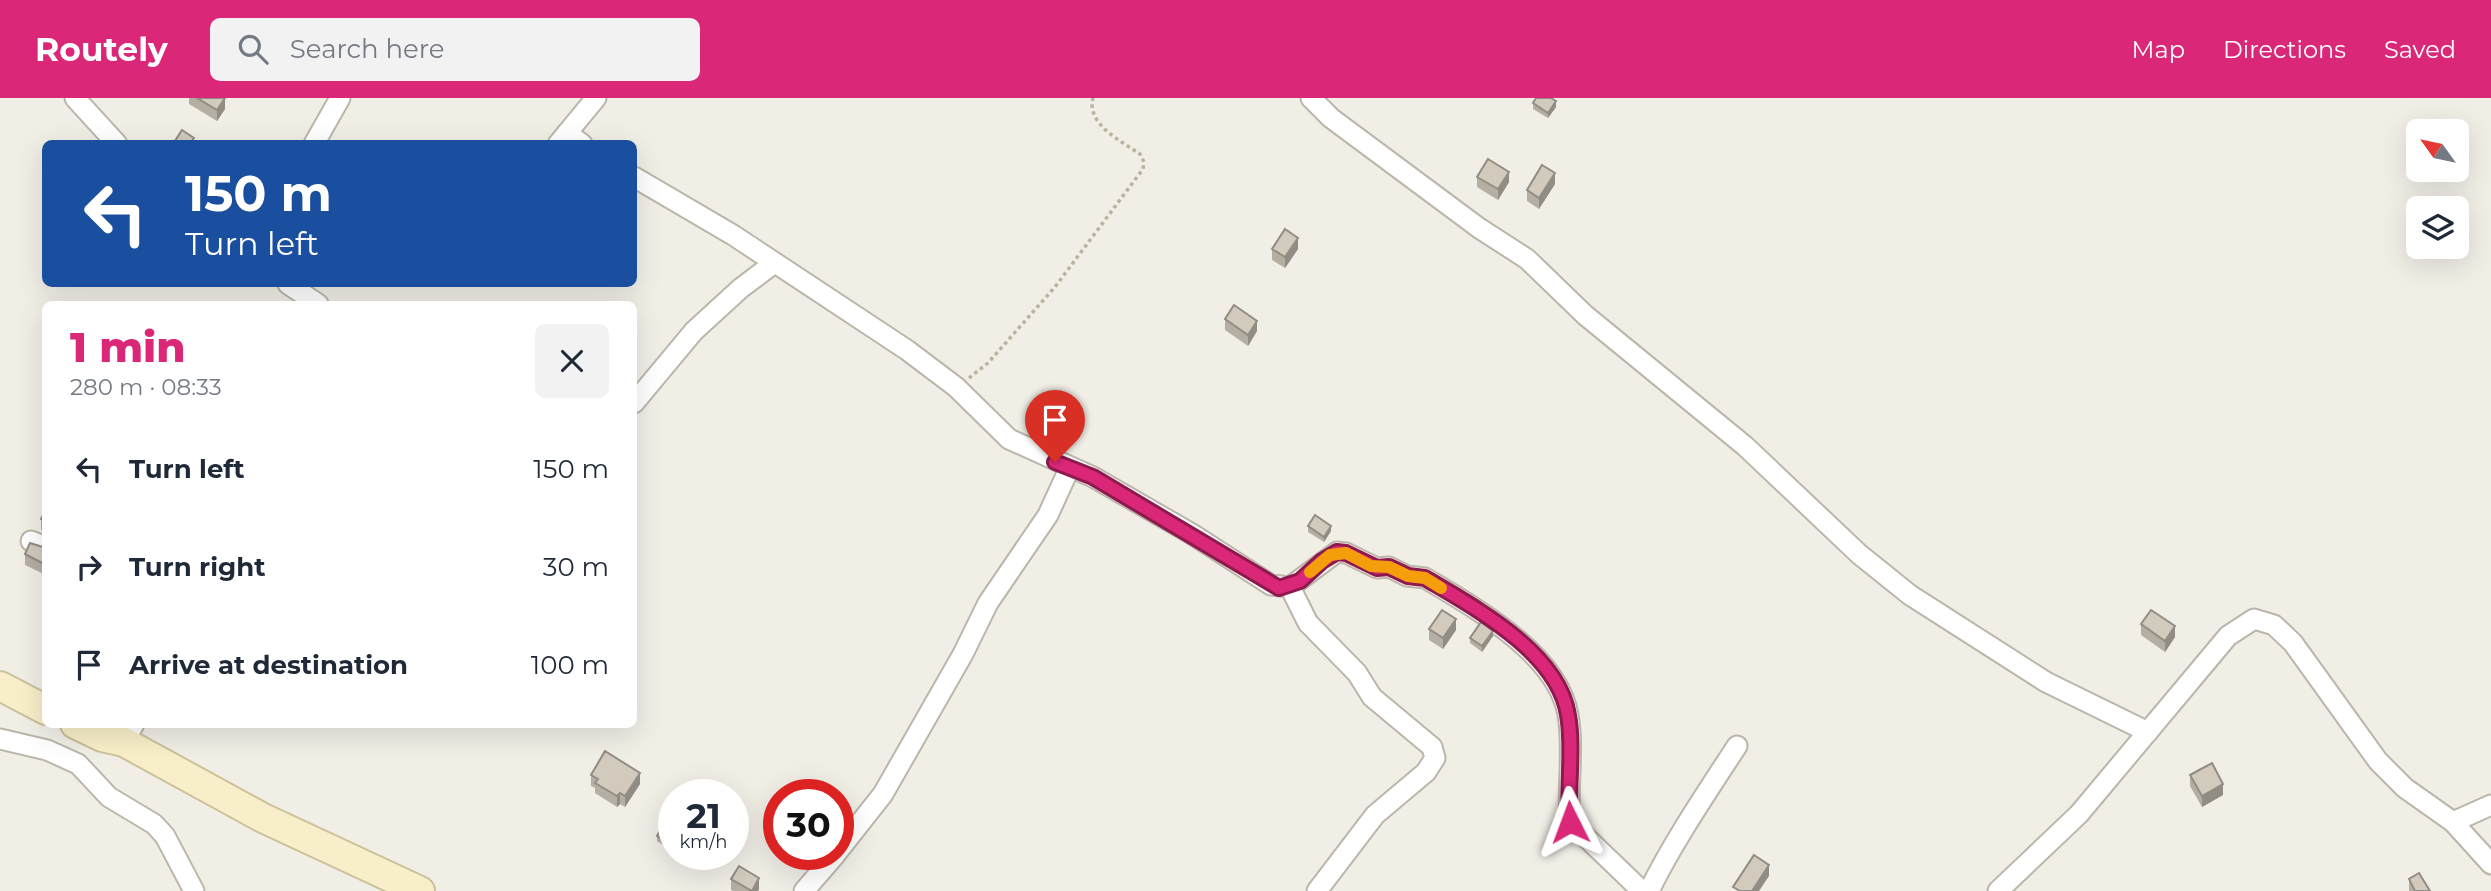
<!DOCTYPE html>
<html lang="en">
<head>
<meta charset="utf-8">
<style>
  :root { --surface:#fff; --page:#f2f2f3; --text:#1f2937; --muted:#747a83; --accent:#db2777 }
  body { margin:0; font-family:Montserrat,sans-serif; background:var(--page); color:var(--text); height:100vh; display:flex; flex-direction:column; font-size:26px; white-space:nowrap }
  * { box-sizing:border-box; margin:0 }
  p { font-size:23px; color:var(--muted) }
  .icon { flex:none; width:38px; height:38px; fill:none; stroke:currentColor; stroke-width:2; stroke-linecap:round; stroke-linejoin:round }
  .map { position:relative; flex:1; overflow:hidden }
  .panel { position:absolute; left:42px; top:203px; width:595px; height:427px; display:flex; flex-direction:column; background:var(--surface); border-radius:10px; box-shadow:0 7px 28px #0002 }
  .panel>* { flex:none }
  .top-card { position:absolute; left:42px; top:42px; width:595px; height:147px; border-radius:10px; box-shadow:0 7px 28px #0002; background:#1a4fa0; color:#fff; overflow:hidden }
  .needle { width:46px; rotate:303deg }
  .tools { position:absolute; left:2406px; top:21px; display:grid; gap:14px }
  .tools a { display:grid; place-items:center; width:63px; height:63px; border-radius:10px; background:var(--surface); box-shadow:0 7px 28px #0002; font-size:35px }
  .speed { position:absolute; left:658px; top:681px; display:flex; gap:14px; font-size:35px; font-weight:700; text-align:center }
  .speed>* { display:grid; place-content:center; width:91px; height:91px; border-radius:50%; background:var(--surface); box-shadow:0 7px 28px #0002; line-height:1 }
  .speed small { font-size:18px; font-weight:400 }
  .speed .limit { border:10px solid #d22; background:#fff; color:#111 }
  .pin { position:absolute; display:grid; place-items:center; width:60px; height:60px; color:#fff; margin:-72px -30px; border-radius:50% 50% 50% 0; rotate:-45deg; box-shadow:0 0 7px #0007 }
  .pin .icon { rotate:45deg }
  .me { position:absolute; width:77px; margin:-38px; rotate:357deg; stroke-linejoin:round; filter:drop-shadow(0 0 5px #0008) }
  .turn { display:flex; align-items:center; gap:24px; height:147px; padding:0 28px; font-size:32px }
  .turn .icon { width:91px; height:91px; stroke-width:2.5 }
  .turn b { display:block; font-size:49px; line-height:60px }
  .round { display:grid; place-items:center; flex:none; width:74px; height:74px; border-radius:10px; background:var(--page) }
  .head { display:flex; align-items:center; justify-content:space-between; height:119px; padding:0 28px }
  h1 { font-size:42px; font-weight:800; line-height:52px; color:var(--accent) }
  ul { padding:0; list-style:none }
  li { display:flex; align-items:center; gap:21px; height:98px; padding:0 28px }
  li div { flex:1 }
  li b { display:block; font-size:26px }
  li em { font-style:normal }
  header { display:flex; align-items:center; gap:42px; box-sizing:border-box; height:98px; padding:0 35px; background:var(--accent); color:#fff }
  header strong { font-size:33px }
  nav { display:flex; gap:38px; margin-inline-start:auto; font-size:24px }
  .search { width:490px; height:63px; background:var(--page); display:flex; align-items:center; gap:18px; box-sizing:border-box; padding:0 24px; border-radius:10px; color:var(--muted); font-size:26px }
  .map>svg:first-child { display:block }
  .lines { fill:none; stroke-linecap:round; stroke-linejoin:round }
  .street-casing { stroke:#bbb6aa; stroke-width:23 }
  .secondary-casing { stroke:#cbc19a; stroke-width:32 }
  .path { stroke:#bbb29d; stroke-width:3.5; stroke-dasharray:3.5 3.5; stroke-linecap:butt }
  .street { stroke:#fff; stroke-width:19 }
  .secondary { stroke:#f8eec9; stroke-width:28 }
  .wall { fill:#b4aea3 }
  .shaded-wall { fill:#928d84 }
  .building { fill:#d1cabd; stroke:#928d84; stroke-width:2 }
  .route-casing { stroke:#8e194d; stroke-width:18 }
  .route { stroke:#db2777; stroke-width:12 }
  .slow { stroke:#f59e0b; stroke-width:12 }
</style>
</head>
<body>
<header>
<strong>Routely</strong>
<div class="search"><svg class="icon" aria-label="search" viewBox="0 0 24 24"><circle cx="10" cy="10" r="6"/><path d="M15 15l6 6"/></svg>Search here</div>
<nav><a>Map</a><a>Directions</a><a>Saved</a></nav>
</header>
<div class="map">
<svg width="2491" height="793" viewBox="0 0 2491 793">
  <rect width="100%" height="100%" fill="#f1eee6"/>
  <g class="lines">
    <defs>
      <g id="street">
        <polyline points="75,0 117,46"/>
        <polyline points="1311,0 1331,20 1479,130 1527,161 1585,217 1745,348 1859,456 1910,497 2046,584 2148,634"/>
        <polyline points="567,35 582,46"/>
        <polyline points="314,46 340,0"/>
        <polyline points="558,46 596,0"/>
        <path d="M634,79l99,58 174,115 49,37 53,52 84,38 99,57 79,51 19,2 47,-35 9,1 31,15 12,-1 18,9 18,2c50,30 133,76 143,137 6,31 -1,73 2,107l72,69"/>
        <polyline points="288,186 318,206"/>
        <polyline points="634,305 694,233 741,190 773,166"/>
        <polyline points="31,443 46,449"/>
        <polyline points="1290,489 1308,525 1357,575 1372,599 1432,649 1435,660 1426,674 1375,717 1317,793"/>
        <polyline points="0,641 47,652 78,666 109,699 154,726 165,738 194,793"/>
        <polyline points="124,644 134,626"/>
        <polyline points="2453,724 2491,707"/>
        <polyline points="838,753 883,696 963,556 988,505 1048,417 1069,371"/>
        <polyline points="804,793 836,756"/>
        <path d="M1649,793c24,-49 58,-99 88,-145"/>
        <polyline points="1998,793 2079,716 2228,538 2254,521 2274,527 2293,545 2378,663 2405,690 2453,724 2491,766"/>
      </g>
      <g id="secondary">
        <polyline points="0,588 46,612"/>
        <polyline points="75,626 102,639 124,644 263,720 420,793"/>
      </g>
    </defs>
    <use href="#street" class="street-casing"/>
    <use href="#secondary" class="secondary-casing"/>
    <path class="path" d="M969,280l19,-15 67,-76 88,-118 1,-7 -4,-8c-19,-13 -54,-30 -47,-56"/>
    <use href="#street" class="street"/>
    <use href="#secondary" class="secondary"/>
  </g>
  <g class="wall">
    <polygon points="189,0 225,0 225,11 217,23 189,6"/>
    <polygon points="1533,5 1556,9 1548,20 1533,11"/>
    <polygon points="1477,79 1509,84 1498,102 1477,89"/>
    <polygon points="1555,86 1539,111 1527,103 1527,92"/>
    <polygon points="1272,151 1298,151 1285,170 1272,162"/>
    <polygon points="1225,221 1257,233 1248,248 1225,232"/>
    <polygon points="46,412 46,435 41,432 41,421"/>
    <polygon points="1308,428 1331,433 1324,444 1308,434"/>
    <polygon points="46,450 46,477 25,467 25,456"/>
    <polygon points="2141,526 2175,539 2165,554 2141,537"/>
    <polygon points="1429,531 1456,532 1443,551 1429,542"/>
    <polygon points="1493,538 1482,554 1470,545 1470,540"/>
    <polygon points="591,677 640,686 625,709 620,706 617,709 595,695 595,690 591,688"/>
    <polygon points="2190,677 2223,697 2202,709 2190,688"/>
    <polygon points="674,732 674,754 657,743 657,738"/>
    <polygon points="731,781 759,791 758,793 733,793 731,792"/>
    <polygon points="2409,781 2430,793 2409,793"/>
  </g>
  <g class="shaded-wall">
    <polygon points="225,0 225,11 217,23 217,12"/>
    <polygon points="1556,3 1556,9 1548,20 1548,15"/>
    <polygon points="1509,74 1509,84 1498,102 1498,91"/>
    <polygon points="1555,75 1555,86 1539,111 1539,100"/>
    <polygon points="1298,140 1298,151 1285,170 1285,159"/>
    <polygon points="1257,223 1257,233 1248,248 1248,237"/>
    <polygon points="1331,428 1331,433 1324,444 1324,439"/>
    <polygon points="1456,521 1456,532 1443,551 1443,540"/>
    <polygon points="2175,528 2175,539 2165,554 2165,543"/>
    <polygon points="1493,533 1493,538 1482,554 1482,548"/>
    <polygon points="640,675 640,686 625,709 625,698"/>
    <polygon points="2223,686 2223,697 2202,709 2202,698"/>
    <polygon points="620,695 620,706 617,709 617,698"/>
    <polygon points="1769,767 1769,778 1759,793 1752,793"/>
    <polygon points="759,780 759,791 758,793 752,793"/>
  </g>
  <g class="building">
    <polygon points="197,0 225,0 217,12"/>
    <polygon points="1536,0 1551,0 1556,3 1548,15 1533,5"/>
    <polygon points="182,32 194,40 190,46 173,46"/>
    <polygon points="1488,61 1509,74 1498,91 1477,79"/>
    <polygon points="1542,67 1555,75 1539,100 1527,92"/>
    <polygon points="1285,131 1298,140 1285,159 1272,151"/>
    <polygon points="1234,207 1257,223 1248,237 1225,221"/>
    <polygon points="46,412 46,424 41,421"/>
    <polygon points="1315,417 1331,428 1324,439 1308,428"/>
    <polygon points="30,445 46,450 46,467 25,456"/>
    <polygon points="1442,512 1456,521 1443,540 1429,531"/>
    <polygon points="2151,512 2175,528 2165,543 2141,526"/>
    <polygon points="1481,524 1493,533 1482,548 1470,540"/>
    <polygon points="605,653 640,675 625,698 620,695 617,698 595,685 598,681 591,677"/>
    <polygon points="2212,665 2223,686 2202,698 2190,677"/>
    <polygon points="664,726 674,732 674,748 657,738"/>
    <polygon points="1754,757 1769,767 1752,793 1740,793 1733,789"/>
    <polygon points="739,768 759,780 752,793 731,781"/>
    <polygon points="2419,775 2430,793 2415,793 2409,781"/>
  </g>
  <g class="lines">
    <defs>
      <path id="route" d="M1055,364l38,15 186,111 21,-7 22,-20 15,-9 9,1 31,15 12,-1 19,9 17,2c50,30 133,74 143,137 6,33 -1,72 2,107"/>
    </defs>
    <use href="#route" class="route-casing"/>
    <use href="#route" class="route"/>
    <polyline class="slow" points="1310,474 1330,457 1346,455 1371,468 1389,469 1408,478 1425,480 1441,490"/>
  </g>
</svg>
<div class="tools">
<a><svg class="needle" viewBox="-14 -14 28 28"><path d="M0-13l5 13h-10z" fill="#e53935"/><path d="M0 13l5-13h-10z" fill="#747a83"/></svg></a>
<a><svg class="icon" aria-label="layers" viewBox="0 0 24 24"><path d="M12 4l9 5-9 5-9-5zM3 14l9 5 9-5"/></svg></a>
</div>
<div class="speed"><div>21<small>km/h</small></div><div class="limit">30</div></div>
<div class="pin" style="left:1055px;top:364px;background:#d93025"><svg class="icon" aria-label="arrive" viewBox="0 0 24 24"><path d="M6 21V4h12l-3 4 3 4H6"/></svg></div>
<svg class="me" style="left:1570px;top:724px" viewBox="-20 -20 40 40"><path d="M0-17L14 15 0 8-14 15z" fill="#db2777" stroke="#fff" stroke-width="4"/></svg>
<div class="top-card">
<div class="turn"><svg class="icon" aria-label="left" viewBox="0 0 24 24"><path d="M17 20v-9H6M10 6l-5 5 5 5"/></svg><div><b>150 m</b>Turn left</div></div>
</div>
<section class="panel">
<div class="head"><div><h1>1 min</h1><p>280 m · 08:33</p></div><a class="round"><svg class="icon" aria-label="close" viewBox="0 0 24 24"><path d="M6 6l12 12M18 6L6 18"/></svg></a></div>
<ul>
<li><svg class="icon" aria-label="left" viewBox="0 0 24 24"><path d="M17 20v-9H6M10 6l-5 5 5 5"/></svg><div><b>Turn left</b></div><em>150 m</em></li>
<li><svg class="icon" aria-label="right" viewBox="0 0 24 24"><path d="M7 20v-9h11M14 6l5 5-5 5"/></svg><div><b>Turn right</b></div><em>30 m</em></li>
<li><svg class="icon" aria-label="arrive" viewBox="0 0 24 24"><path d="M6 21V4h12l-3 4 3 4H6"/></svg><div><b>Arrive at destination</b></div><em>100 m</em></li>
</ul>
</section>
</div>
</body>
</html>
